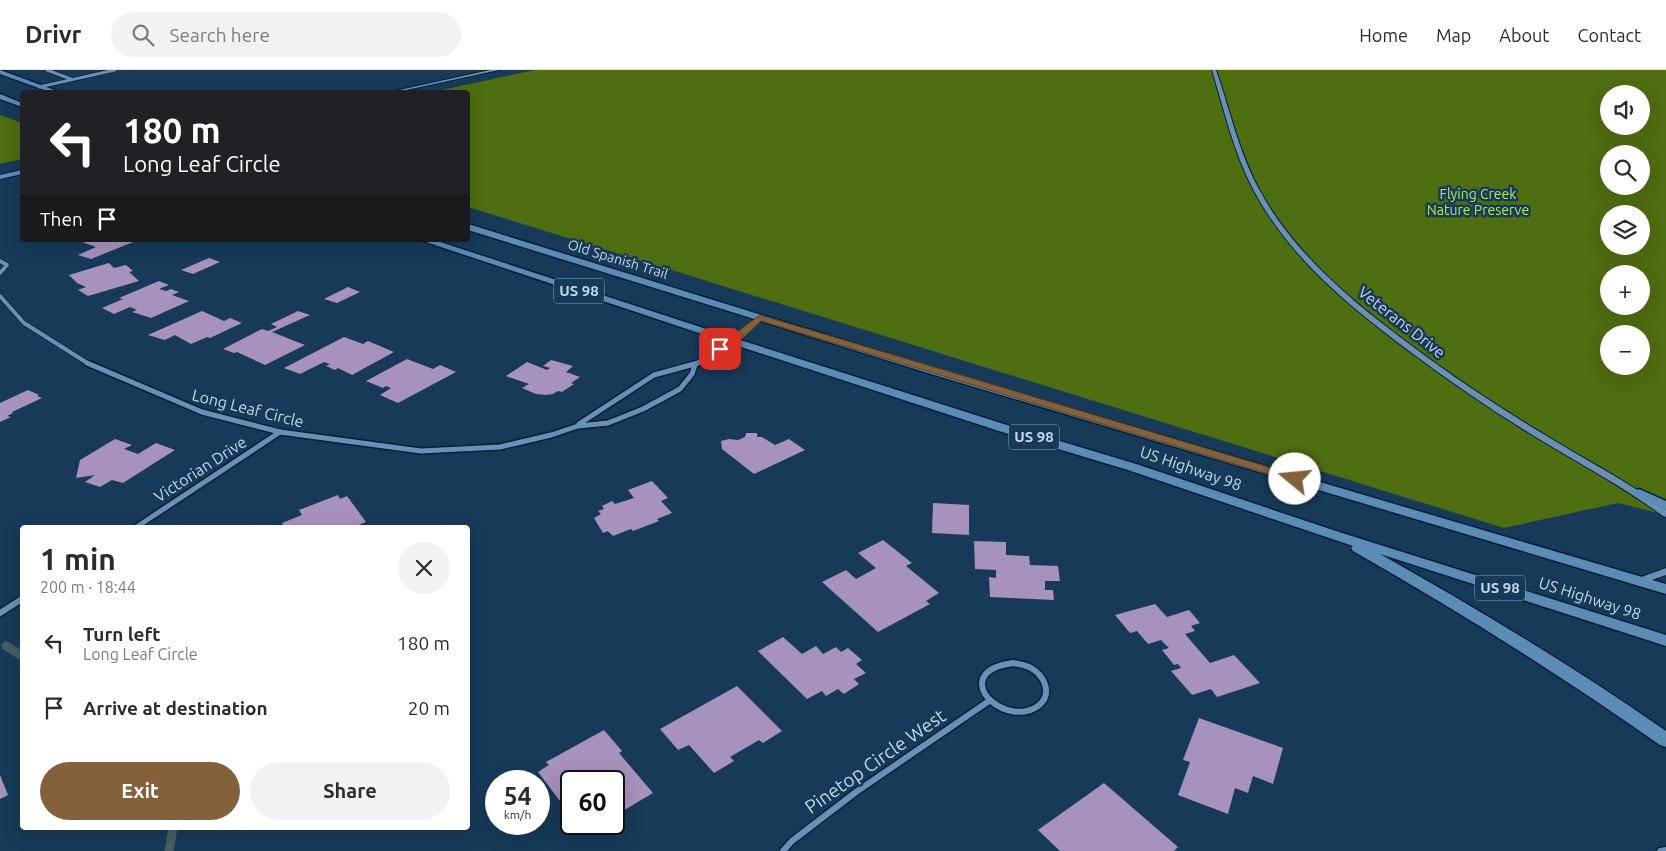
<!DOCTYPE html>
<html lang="en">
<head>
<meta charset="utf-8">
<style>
  :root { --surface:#fff; --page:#f2f2f3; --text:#2b2b33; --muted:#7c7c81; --line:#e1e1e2; --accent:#85613b }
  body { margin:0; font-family:Ubuntu,sans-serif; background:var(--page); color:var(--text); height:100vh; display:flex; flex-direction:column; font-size:19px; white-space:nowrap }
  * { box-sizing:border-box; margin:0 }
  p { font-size:16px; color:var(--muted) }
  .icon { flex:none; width:28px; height:28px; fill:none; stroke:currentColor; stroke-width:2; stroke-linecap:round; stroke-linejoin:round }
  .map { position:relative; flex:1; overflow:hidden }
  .drawer { position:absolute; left:20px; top:455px; width:450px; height:305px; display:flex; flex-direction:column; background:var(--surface); border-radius:5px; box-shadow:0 5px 20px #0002 }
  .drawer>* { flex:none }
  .top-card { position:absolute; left:20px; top:20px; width:450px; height:152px; border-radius:5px; box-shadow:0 5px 20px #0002; background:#202124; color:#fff; overflow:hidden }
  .controls { position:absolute; left:1600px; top:15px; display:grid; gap:10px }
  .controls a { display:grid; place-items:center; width:50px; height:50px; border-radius:50%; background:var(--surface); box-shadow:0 5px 20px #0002; font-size:25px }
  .speed { position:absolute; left:485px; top:700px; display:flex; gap:10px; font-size:25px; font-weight:700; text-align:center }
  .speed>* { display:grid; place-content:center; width:65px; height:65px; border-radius:50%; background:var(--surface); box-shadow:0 5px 20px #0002; line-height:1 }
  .speed small { font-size:12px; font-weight:400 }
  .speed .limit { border:2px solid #111; border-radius:8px; background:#fff; color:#111 }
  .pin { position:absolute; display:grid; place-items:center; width:42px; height:42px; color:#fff; margin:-21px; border-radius:10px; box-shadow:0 2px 8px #0006 }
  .me { position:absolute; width:55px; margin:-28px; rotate:287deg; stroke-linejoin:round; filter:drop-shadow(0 0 4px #0008) }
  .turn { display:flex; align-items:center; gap:18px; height:105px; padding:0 20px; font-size:22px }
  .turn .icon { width:65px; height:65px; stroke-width:2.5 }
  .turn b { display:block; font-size:35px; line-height:42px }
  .then { display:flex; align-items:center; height:48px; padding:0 20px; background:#0003; gap:10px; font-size:19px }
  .round { display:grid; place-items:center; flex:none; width:52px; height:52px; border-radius:26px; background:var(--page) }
  .summary { display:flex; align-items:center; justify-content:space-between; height:85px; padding:0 20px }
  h1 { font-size:30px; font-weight:700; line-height:38px }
  .cta { display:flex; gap:10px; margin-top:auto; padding:10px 20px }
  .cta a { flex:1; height:58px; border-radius:30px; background:var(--accent); color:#fff; font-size:20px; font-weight:700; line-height:58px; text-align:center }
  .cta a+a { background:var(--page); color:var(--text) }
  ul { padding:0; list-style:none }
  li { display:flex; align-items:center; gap:15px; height:65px; padding:0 20px }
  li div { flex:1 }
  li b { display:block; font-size:19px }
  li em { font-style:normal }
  header { display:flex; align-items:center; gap:30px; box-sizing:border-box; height:70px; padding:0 25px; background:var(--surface); border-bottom:1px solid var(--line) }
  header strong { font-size:24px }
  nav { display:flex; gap:28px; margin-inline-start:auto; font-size:18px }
  .search { width:350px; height:45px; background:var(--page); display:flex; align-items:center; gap:12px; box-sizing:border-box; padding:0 18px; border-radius:28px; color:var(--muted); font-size:19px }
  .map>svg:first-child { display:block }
  .green { fill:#4f6d11; fill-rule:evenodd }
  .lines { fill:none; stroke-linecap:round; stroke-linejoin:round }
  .stream { stroke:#465d61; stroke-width:9 }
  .building { fill:#a791bd }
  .minor-far3-casing { stroke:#00203c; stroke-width:4.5 }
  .minor-far2-casing { stroke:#00203c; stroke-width:5.5 }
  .minor-far1-casing { stroke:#00203c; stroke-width:8 }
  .minor-casing { stroke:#00203c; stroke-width:9 }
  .tertiary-casing { stroke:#00203c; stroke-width:2 }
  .secondary-casing { stroke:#00203c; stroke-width:2 }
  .primary-casing { stroke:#00203c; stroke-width:3 }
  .minor-far3 { stroke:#6a90b3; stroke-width:3 }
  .minor-far2 { stroke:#6a90b3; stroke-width:4 }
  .minor-far1 { stroke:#6a90b3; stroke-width:5 }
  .minor { stroke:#6a90b3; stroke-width:6 }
  .tertiary { fill:#6a90b3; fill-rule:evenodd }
  .secondary { fill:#638db4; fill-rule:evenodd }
  .primary { fill:#5c8bb5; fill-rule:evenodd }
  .route { fill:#85613b; stroke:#563f26 }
  .labels { text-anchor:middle; stroke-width:5; stroke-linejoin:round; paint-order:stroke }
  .far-park-label { font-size:14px; fill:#b2ea54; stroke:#163a58 }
  .far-street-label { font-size:14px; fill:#c4d7ea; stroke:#163a58 }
  .shield { fill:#163a58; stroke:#90a8be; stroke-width:1 }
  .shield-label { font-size:15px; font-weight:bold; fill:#c4d7ea }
  .street-label { font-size:16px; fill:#c4d7ea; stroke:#163a58 }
  .near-street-label { font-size:19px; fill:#c4d7ea; stroke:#163a58 }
</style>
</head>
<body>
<header>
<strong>Drivr</strong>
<div class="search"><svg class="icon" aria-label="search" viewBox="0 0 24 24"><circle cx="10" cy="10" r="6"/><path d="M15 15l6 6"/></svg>Search here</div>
<nav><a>Home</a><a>Map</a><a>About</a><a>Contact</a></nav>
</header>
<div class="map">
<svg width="1666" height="781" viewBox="0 0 1666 781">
  <rect width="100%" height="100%" fill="#163a58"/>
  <g class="green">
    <path d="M534,0h1132v445l-48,-12 -114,25 -1036,-321v-115h-35zM1609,24h32v32h-32zM1609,84h32v32h-32zM1609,144h32v32h-32zM1609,204h32v32h-32zM1609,264h32v32h-32z"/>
    <polygon points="0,45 22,53 22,89 0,94"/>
  </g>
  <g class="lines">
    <g class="stream">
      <polyline points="6,576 22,586"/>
      <polyline points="169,781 173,758"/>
    </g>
  </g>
  <g class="building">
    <polygon points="77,170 138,170 91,189 78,185 96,177"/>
    <polygon points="209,188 220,192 193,204 181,200"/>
    <polygon points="109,193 114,198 126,195 133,201 129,202 139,211 88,226 78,220 86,217 77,213 69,205"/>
    <polygon points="159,211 169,215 159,219 166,221 171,219 179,222 172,225 189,231 151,248 132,242 137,240 130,237 114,244 102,238 123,229 119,228"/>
    <polygon points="348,217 360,222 337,233 324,229"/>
    <polygon points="202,241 224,251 230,248 242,253 210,268 207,267 191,274 175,265 165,270 148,265"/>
    <polygon points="298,241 310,245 272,262 305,275 265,295 237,282 234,283 223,279 262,259 268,261 277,257 271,254"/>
    <polygon points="344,267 363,274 368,271 394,282 352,305 338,298 335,300 326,296 330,294 324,292 300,304 284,298"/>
    <polygon points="407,289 433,299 440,295 456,302 398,333 380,325 391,318 386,316 383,318 366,311"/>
    <polygon points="551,290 573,296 566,302 580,307 571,313 574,314 562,322 558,321 553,324 546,325 536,324 522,318 529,314 506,306 527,292 547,300 550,298 543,296"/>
    <polygon points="28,320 39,325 37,326 42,328 12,342 13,343 7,346 11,347 0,352 0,333"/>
    <polygon points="746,363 757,363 757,367 762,367 775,375 789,369 805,380 754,404 722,379 721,371 729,369 738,370 745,367"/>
    <polygon points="115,369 132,375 124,379 138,384 156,373 175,380 123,413 112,410 100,417 85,412 95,405 76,408 80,390"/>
    <polygon points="652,411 668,428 661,431 672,443 657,449 659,451 633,461 631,459 613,466 608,461 603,463 594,448 601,444 598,441 604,439 602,436 612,431 615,434 634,428 628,420"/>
    <polygon points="338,425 340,429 347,426 366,452 352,458 285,458 282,453 302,445 299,440"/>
    <polygon points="933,433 969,435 969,465 932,463"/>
    <polygon points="883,470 912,493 906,496 939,523 926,531 930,534 878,562 822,512 846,500 856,509 876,498 858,483"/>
    <polygon points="974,471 1006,472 1006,485 1029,486 1030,495 1058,496 1060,511 1045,511 1045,520 1053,520 1054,530 990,527 989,507 996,508 996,500 975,499"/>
    <polygon points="1155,534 1167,547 1189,540 1200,553 1191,556 1195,561 1185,564 1210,593 1234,585 1260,613 1217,627 1211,619 1192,625 1171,601 1181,598 1178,594 1174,595 1162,580 1169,578 1161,570 1148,574 1137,561 1130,563 1115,545"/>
    <polygon points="783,567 802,584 816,576 823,584 836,577 841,582 848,578 862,590 856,594 866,603 854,609 859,614 844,624 838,619 826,626 822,621 807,629 758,581"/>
    <polygon points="737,616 782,661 763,673 759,670 730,687 734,691 714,703 689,675 678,680 660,659"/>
    <polygon points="1199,648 1283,678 1273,714 1253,706 1248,723 1235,718 1228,744 1178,725 1190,692 1183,690"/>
    <polygon points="604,660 622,681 619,683 653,723 621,742 614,732 614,711 571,711 571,724 560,731 538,702 549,695 546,692"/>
    <polygon points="0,705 8,725 0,729"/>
    <polygon points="1104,713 1178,777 1174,781 1060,781 1038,760"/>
  </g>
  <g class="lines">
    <defs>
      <g id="minor-far3">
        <polyline points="47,0 71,9"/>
        <polyline points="39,17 115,0"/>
      </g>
      <g id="minor-far2">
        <polyline points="0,191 7,195 0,203"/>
        <polyline points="0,226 24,253 89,294"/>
        <polyline points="696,294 733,271 760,248"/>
      </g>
      <g id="minor-far1">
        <polyline points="87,293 202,342 280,362 421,381 500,377 551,365 578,356 608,353 643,339 680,319 692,304 695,295"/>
        <polyline points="579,354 654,305 698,293"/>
        <polyline points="135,458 280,362"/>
      </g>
      <g id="minor">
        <polyline points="0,543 22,529"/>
        <path d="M1013,593c6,1 13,2 18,5 14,8 22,27 7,38 -29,21 -79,-20 -44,-38 6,-3 13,-4 19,-5z"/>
        <polyline points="783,781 792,771 856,722 989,631"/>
        <polyline points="1660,781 1666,780"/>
      </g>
      <g id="tertiary">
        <polygon points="490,0 499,0 397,22 390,22"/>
        <path d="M1212,0h4c14,40 23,83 44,121 35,64 94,112 152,155 44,33 91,64 138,92 39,24 79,44 116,72v7l-3,-1c-38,-28 -79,-50 -119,-74 -47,-28 -92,-59 -135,-91 -60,-45 -119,-93 -155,-160 -20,-37 -30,-81 -42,-121z"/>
        <polygon points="1666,498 1666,505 1640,514 1636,513 1635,511 1636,509"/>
      </g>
      <polygon id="secondary" points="22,100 22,104 0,109 0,105"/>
      <g id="primary">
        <polygon points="0,0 57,21 58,22 50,22 0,4"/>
        <polygon points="0,24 22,33 22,37 0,29"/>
        <polygon points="468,154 936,299 1666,514 1666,524 928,303 468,160"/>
        <path d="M420,170h14l303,99 273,87 126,38 203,68 327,103v11l-286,-92c98,55 194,113 286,177v16l-6,-2c-99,-70 -202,-134 -307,-194l-2,-3 2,-2 -225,-76 -126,-38 -273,-89z"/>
        <polygon points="1639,419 1666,431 1666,440 1634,426 1633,423"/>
      </g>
    </defs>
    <use href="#minor-far3" class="minor-far3-casing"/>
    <use href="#minor-far2" class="minor-far2-casing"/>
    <use href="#minor-far1" class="minor-far1-casing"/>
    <use href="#minor" class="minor-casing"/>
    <use href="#tertiary" class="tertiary-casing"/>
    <use href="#secondary" class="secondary-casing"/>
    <use href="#primary" class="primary-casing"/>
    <use href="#minor-far3" class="minor-far3"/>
    <use href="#minor-far2" class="minor-far2"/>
    <use href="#minor-far1" class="minor-far1"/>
    <use href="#minor" class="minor"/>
    <use href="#tertiary" class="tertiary"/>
    <use href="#secondary" class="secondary"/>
    <use href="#primary" class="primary"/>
  </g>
  <path class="route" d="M760,245l539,161 2,3 -6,3 -4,-1 -530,-160c-10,9 -31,33 -44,30v-4z"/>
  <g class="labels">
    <g class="far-park-label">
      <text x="1478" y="129">Flying Creek<tspan x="1478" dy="16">Nature Preserve</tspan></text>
    </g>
    <g class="far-street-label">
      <text transform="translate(618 189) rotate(17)" y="5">Old Spanish Trail</text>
    </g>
    <g class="shield">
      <rect x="554" y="208.5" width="50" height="25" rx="4"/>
      <rect x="1009" y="354.5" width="50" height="25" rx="4"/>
      <rect x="1475" y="505.5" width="50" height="25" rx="4"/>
    </g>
    <g class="shield-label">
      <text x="579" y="226">US 98</text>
      <text x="1034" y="372">US 98</text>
      <text x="1500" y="523">US 98</text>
    </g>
    <g class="street-label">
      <text transform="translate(1402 252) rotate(38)" y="6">Veterans Drive</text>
      <text transform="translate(248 338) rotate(14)" y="6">Long Leaf Circle</text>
      <text transform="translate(1191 398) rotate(19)" y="6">US Highway 98</text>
      <text transform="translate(200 399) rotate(-33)" y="6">Victorian Drive</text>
      <text transform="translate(1590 528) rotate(18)" y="6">US Highway 98</text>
    </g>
    <g class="near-street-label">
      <text transform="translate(875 691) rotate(-35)" y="7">Pinetop Circle West</text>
    </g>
  </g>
</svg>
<div class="controls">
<a><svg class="icon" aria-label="sound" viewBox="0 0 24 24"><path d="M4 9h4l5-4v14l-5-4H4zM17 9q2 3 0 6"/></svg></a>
<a><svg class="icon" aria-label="search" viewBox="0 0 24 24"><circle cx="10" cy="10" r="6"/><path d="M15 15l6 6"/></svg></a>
<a><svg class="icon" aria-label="layers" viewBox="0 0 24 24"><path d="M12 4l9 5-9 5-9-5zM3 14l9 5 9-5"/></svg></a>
<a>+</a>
<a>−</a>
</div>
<div class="speed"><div>54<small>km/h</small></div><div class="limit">60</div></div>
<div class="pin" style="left:720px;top:279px;background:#d93025"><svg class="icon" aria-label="arrive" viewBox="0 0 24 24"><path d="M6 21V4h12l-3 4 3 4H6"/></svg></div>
<svg class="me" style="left:1295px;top:409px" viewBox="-20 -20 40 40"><circle r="19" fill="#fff"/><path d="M0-13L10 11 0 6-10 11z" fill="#85613b"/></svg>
<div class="top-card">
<div class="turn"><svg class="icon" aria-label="left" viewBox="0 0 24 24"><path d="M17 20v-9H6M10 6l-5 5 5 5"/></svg><div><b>180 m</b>Long Leaf Circle</div></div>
<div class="then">Then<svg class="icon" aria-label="arrive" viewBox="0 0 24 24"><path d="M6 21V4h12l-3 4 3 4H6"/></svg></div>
</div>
<section class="drawer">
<div class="summary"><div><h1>1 min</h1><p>200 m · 18:44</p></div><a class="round"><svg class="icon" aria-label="close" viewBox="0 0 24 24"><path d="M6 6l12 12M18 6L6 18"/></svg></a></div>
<ul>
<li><svg class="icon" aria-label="left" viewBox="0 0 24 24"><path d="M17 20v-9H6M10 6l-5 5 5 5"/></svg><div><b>Turn left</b><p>Long Leaf Circle</p></div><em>180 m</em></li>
<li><svg class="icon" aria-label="arrive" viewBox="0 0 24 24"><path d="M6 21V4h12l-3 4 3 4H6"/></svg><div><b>Arrive at destination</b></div><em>20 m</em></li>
</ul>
<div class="cta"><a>Exit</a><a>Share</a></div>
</section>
</div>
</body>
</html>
